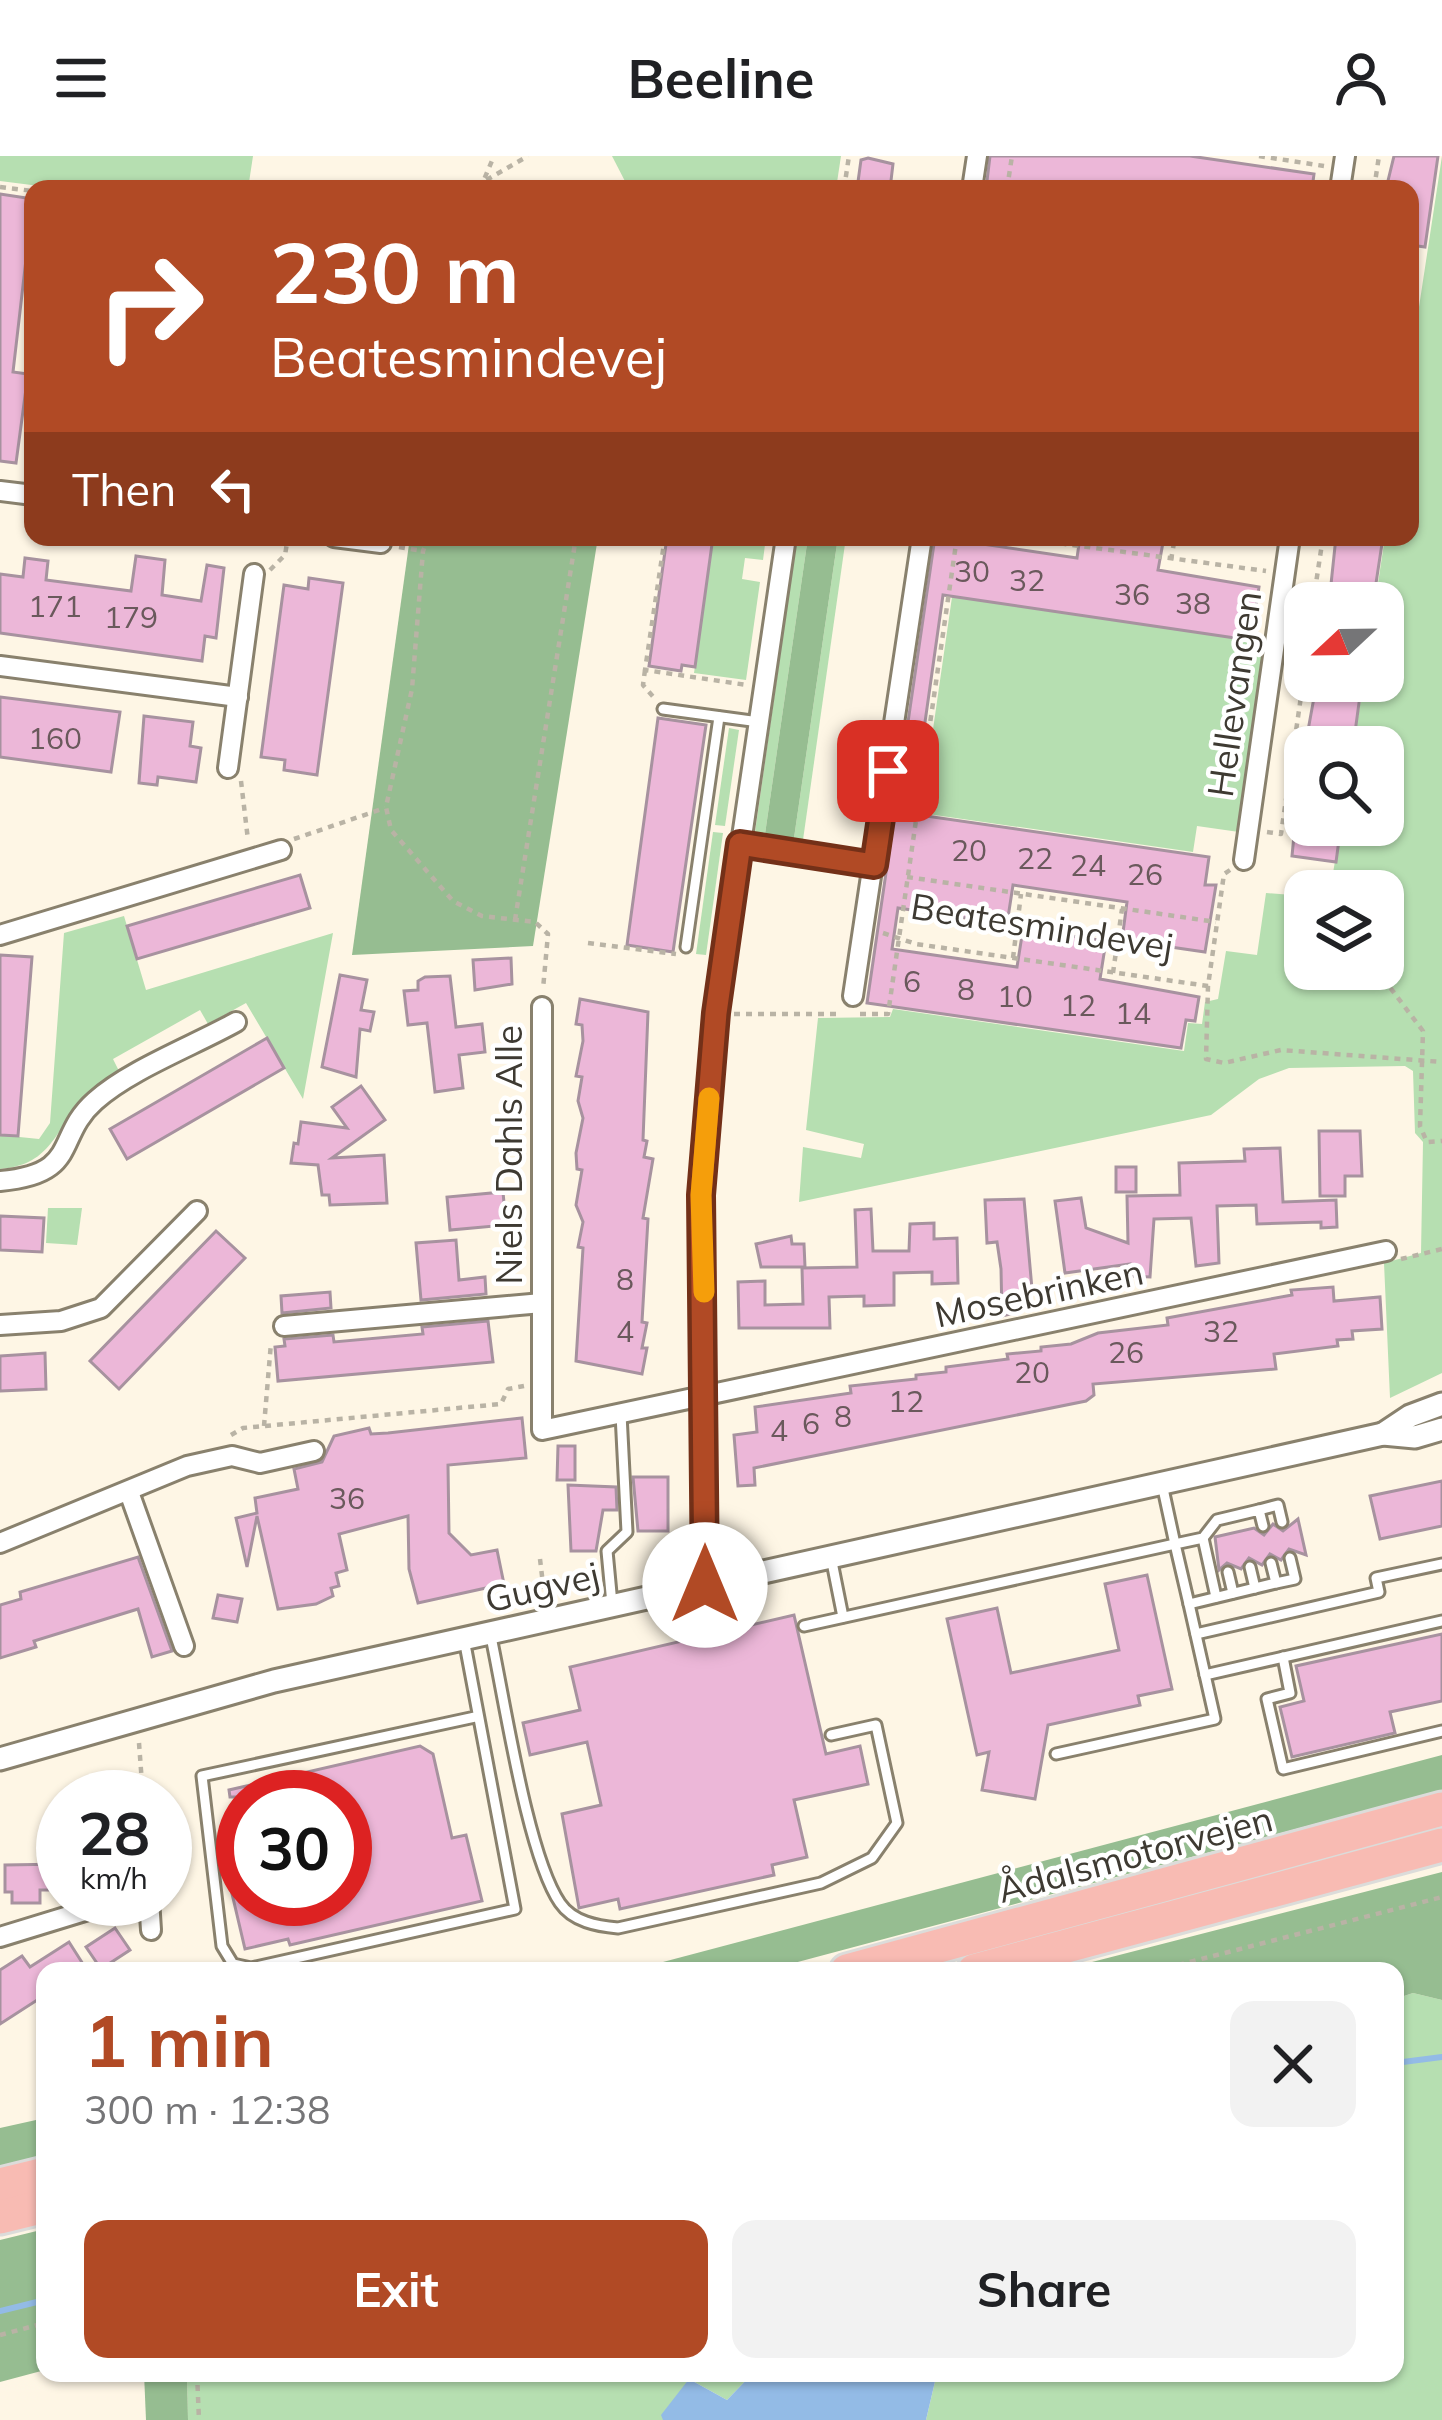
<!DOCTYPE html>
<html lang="en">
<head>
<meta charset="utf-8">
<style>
  :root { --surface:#fff; --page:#f2f2f2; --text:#202124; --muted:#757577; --accent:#b14a25 }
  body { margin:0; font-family:Mulish,sans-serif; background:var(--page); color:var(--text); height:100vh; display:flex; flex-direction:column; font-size:45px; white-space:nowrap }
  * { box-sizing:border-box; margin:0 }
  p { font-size:39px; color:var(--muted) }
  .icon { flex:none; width:66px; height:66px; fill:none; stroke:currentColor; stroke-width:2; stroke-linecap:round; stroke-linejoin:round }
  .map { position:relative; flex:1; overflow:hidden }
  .details { position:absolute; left:36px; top:1806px; width:1368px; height:420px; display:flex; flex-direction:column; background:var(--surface); border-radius:24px; box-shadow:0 3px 9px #0004 }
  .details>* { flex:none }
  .hud { position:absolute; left:24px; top:24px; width:1395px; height:366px; border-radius:24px; box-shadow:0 3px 9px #0004; background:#b14a25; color:#fff; overflow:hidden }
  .needle { width:78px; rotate:248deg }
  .tools { position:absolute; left:1284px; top:426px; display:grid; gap:24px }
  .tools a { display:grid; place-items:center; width:120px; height:120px; border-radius:24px; background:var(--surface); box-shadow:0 3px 9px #0004; font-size:60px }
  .speed { position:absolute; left:36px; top:1614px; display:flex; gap:24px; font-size:60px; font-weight:700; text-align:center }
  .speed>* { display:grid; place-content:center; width:156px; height:156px; border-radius:50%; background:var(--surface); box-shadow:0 3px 9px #0004; line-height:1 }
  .speed small { font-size:30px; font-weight:400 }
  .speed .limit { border:18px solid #d22; background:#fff; color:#111 }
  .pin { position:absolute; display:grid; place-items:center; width:102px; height:102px; color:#fff; margin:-51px; border-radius:24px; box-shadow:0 6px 18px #0006 }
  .me { position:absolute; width:132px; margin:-66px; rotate:0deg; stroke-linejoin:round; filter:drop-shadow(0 0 9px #0008) }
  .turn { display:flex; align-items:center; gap:42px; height:252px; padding:0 48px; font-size:54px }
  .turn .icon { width:156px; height:156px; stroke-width:2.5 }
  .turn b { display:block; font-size:84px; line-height:102px }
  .then { display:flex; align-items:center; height:114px; padding:0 48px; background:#0003; gap:24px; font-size:45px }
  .round { display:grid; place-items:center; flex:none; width:126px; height:126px; border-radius:24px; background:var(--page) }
  .head { display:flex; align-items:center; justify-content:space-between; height:204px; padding:0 48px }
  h1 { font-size:72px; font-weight:700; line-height:90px; color:var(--accent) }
  .action { display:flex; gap:24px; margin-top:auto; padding:24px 48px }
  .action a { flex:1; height:138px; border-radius:24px; background:var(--accent); color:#fff; font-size:48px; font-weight:700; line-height:138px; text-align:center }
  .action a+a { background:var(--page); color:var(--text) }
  header { display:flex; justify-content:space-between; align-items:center; height:156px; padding:0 48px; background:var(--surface); font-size:54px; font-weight:700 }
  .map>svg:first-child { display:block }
  .green { fill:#b6dfb1 }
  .forest { fill:#96bd91 }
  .water { fill:#93bbe6 }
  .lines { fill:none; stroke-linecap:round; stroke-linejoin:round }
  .stream { stroke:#93bbe6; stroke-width:6 }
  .building { fill:#ecb7d8; stroke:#a7929f; stroke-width:3 }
  .service-casing { stroke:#89816d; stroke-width:15 }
  .minor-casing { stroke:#89816d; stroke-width:24 }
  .tertiary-casing { stroke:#89816d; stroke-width:27 }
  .motorway-casing { stroke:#dcdcda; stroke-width:39 }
  .path { stroke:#b9b3a5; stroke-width:4.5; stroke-dasharray:6 6; stroke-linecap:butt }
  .service { stroke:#fff; stroke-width:9 }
  .minor { stroke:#fff; stroke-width:18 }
  .tertiary { stroke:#fff; stroke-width:21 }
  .motorway { stroke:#f8bbb3; stroke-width:33 }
  .route-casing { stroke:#733018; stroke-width:30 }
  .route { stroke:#b14a25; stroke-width:21 }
  .slow { stroke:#f59e0b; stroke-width:21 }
  .labels { text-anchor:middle; stroke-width:9; stroke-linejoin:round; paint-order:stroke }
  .number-label { font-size:30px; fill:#6a595c }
  .street-label { font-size:36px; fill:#3e3a32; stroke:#fff }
</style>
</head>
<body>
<header><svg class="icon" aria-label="menu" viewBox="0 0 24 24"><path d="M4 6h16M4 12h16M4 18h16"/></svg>Beeline<svg class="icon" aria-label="person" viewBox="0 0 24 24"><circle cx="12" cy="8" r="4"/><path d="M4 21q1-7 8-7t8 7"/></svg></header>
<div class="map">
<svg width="1442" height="2264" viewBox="0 0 1442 2264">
  <rect width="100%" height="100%" fill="#fef6e5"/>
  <g class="green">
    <polygon points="0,0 253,0 248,33 63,33 0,25"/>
    <polygon points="612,0 841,0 836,33 629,33"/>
    <polygon points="1442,0 1442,1217 1390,1242 1384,1107 1421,1097 1423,986 1415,977 1413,915 1405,910 1289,912 1259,923 1211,959 799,1046 803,991 861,1002 864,988 806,974 818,862 890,861 893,853 1184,895 1188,867 1202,868 1205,846 1218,843 1226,795 1257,799 1266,737 1305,740 1305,813 1383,813 1383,735 1330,735 1341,669 1383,669 1383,591 1353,591 1364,525 1383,525 1383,447 1375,447 1385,381 1410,381 1410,210"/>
    <polygon points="714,381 766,381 763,404 745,402 742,423 760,426 746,524 694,517"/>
    <polygon points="797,381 808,381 765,678 755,676"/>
    <polygon points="838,381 846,381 803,684 794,682"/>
    <polygon points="952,441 1266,487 1239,676 1197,670 1193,696 921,657"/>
    <polygon points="729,572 739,574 725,670 715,669"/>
    <polygon points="713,676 723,677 706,799 696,798"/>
    <path d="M124,760l22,74 187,-57 -30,166 -57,-96 -38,21 -8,-14 -87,49 7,14c-15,9 -29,16 -40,30 -27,32 -31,62 -80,66v-34l39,4 11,-16 14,-190z"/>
    <polygon points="48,1052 82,1052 77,1089 46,1087"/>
    <polygon points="1413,1837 1442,1844 1442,2264 926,2264 937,2217 1395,2217 1395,1843"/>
    <polygon points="187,2217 753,2217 727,2244 689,2223 663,2264 188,2264"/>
  </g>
  <g class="forest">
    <polygon points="410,381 598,381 533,790 352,799"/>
    <polygon points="808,381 838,381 794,682 765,678"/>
    <polygon points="1442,1599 1442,1634 764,1815 629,1815"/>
    <polygon points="1442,1716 1442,1844 1413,1837 1395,1843 1395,1815 1057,1815"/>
    <polygon points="45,1962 45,2000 0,2011 0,1972"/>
    <polygon points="45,2073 45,2214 0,2226 0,2084"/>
    <polygon points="144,2217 187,2217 188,2264 146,2264"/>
  </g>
  <polygon class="water" points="753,2217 937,2217 926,2264 663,2264 661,2259 689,2223 727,2244"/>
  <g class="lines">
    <g class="stream">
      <polyline points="1395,1907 1442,1901"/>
      <polyline points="0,2155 45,2144"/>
    </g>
  </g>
  <g class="building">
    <polygon points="990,0 1190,0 1314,18 1312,33 986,33"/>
    <polygon points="1394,0 1438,0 1425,91 1410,89 1410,33 1386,33"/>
    <polygon points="868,2 893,8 890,33 857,33 861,4"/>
    <polygon points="0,38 33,43 13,216 28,218 16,307 0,305"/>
    <polygon points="667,381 713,381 695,511 682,509 681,515 649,510"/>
    <polygon points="935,381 1077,402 1080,381 1164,381 1158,414 1259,431 1255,457 1245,456 1242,483 943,439 912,658 1209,701 1205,729 1216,729 1205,796 1122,784 1127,746 1013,729 1007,768 898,752 892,793 1017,811 1023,773 1106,785 1100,823 1199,841 1195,865 1186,864 1181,892 867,847"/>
    <polygon points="1336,381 1383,381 1373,447 1329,447"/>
    <polygon points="136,400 165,404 162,439 201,445 207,409 224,412 216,482 205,480 202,505 0,477 0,418 23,421 25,402 48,405 46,424 131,435"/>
    <polygon points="309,422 343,427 317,619 284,614 285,604 261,601 284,429 308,433"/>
    <polygon points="1317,525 1362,525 1353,591 1305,591"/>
    <polygon points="0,541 120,556 111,616 0,601"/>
    <polygon points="144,560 193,566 190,590 201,592 196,626 158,621 157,629 139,627"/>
    <polygon points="658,562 706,569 673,796 627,789"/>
    <polygon points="1295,669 1341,669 1336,706 1292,700"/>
    <polygon points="300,719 310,752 137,803 127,770"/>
    <polygon points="0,799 32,801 18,980 0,979"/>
    <polygon points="511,802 512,828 475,834 473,804"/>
    <polygon points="340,819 367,824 361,854 374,856 370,875 360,873 356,921 322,911"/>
    <polygon points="450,820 456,871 482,868 485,896 459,899 463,932 435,936 427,867 408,869 404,835 418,834 418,825 425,821"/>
    <polygon points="580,843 648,856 643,984 647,985 644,1001 653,1003 643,1062 648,1063 642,1166 647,1167 642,1192 647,1192 642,1218 576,1205 583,1092 578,1091 583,1066 576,1049 582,1014 577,1013 576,997 583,962 578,945 582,921 576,920 583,885 582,869 576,868"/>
    <polygon points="267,882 284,912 127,1003 110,973"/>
    <polygon points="361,930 385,964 332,1002 384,999 387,1047 330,1049 329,1039 322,1039 318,1009 291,1007 294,987 298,988 301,966 347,972 332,951"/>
    <polygon points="1319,975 1360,975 1362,1020 1345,1020 1345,1040 1320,1040"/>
    <polygon points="1280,992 1283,1046 1336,1044 1337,1071 1321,1072 1321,1066 1257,1068 1256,1049 1217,1050 1219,1107 1196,1110 1191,1062 1154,1063 1150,1121 1130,1120 1130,1108 1065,1117 1055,1045 1081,1042 1086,1072 1128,1087 1127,1040 1180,1039 1179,1007 1245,1005 1244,993"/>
    <rect x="1116" y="1011" width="20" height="25"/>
    <polygon points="503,1036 506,1069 450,1074 447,1041"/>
    <polygon points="1024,1043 1032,1133 1024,1133 1025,1154 1002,1160 1001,1113 997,1086 987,1087 985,1044"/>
    <polygon points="871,1053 873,1095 909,1095 910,1068 934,1067 934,1083 957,1082 958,1127 932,1128 932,1116 894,1117 894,1149 864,1150 864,1140 829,1141 830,1172 739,1172 738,1126 765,1125 765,1149 803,1148 802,1112 857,1111 855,1054"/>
    <polygon points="0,1060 44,1062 42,1096 0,1094"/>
    <polygon points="216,1075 245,1102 119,1233 90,1205"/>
    <polygon points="791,1080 792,1088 804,1088 805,1111 761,1111 756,1088"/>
    <polygon points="456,1084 459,1124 485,1121 486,1138 421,1144 416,1087"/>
    <polygon points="1333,1131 1334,1145 1380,1141 1382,1173 1352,1175 1353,1183 1337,1184 1338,1190 1274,1198 1276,1213 1093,1228 1094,1239 1086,1245 754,1312 755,1329 738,1330 734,1279 757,1276 755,1251 851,1237 850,1230 916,1223 916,1219 946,1216 946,1211 1008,1203 1007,1198 1041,1195 1041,1191 1071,1188 1098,1177 1168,1169 1167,1162 1292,1139 1291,1134"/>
    <polygon points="330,1136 331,1152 282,1157 281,1140"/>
    <polygon points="488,1165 493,1206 278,1225 275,1191 285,1190 284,1183 333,1179 334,1186 423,1178 422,1171"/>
    <polygon points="45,1197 46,1233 0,1235 0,1200"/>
    <polygon points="522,1262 526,1302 448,1309 449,1377 471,1399 497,1394 504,1428 418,1447 409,1413 408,1360 339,1378 347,1414 336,1417 339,1430 331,1432 333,1440 316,1448 278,1453 257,1360 247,1411 236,1362 257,1357 255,1342 298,1333 294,1313 322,1306 334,1280 369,1272 371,1278 388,1277"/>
    <polygon points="558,1290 575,1290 575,1324 557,1324"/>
    <polygon points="633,1321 668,1321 668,1375 638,1375"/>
    <polygon points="1442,1325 1442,1370 1380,1383 1370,1340"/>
    <polygon points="568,1329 616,1331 617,1354 603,1354 596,1395 571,1395"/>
    <polygon points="1298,1363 1306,1399 1289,1393 1281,1404 1270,1398 1262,1409 1249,1402 1241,1413 1227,1407 1219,1414 1215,1381 1254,1372 1264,1379 1273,1368 1283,1375"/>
    <polygon points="138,1401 172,1495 152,1501 138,1453 34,1485 36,1491 0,1502 0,1449 21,1443 20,1436"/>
    <polygon points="1147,1419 1172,1533 1138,1540 1140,1549 1048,1569 1035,1643 982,1634 989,1596 977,1599 947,1463 997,1452 1011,1517 1119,1494 1105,1428"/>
    <polygon points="218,1439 242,1443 237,1466 213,1462"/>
    <polygon points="794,1459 826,1598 860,1590 868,1628 794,1644 807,1701 772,1709 774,1719 620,1753 618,1743 579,1752 562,1658 601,1649 587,1586 530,1599 523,1567 580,1554 570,1511"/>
    <polygon points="1442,1478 1442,1545 1390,1556 1395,1577 1292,1601 1280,1551 1304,1545 1296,1510"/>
    <polygon points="420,1590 433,1598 452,1682 466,1679 482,1745 290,1789 288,1783 245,1793 222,1695 243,1690 243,1743 345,1743 345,1641 230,1641 229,1634"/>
    <polygon points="63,1708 63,1734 40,1734 40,1747 12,1747 12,1736 5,1736 5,1709"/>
    <polygon points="115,1772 130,1794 101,1813 86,1791"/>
    <polygon points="69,1786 83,1808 72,1815 45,1815 45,1839 0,1868 0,1814 22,1800 30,1811"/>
  </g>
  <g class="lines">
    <defs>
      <g id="service">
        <polyline points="663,553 759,566"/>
        <polyline points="686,791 719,561"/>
        <polyline points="1259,1354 1278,1349 1282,1366"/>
        <polyline points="1263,1370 1259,1354 1217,1364 1203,1382 1175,1388 1189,1448 1276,1427 1271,1407"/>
        <polyline points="1203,1382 1216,1441"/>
        <polyline points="831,1401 843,1461"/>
        <polyline points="1250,1411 1255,1432"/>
        <polyline points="1228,1416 1233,1437"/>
        <polyline points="1276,1427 1295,1423 1290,1402"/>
        <polyline points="612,1448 607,1395 627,1376 621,1258"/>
        <polyline points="804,1470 1175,1388 1162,1328"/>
        <path d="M490,1476c14,64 37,223 70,271 13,19 37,23 58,25l203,-45 51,-25 25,-35 -21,-98 -45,10"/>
        <polyline points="1196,1478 1379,1436 1376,1422 1442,1408"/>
        <polyline points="464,1483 515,1753 251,1812 233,1808 222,1790 202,1620 475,1561"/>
        <polyline points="1283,1501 1290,1537 1267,1543 1283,1613 1442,1575"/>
        <polyline points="1205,1519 1442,1465"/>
        <polyline points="1056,1598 1215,1563 1189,1448"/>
      </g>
      <g id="minor">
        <polyline points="972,33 977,0"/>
        <polyline points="1340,33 1345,0"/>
        <polyline points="0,335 33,339"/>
        <polyline points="334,381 381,387"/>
        <polyline points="0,510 238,541"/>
        <polyline points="228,612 254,418"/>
        <polyline points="740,689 875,709"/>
        <polyline points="1244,704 1290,381"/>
        <polyline points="0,779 281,694"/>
        <polyline points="853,840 922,381"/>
        <polyline points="542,851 542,1274 1386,1095"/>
        <path d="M0,1025c81,-7 54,-44 95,-80 34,-31 100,-56 141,-79"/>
        <polyline points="0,1169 61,1165 101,1152 197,1055"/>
        <polyline points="284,1170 542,1147"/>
        <polyline points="129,1336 184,1490"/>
        <polyline points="0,1387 187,1310 232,1300 260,1307 314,1295"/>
        <polyline points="705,1429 701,1039 716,858 786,381"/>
        <polyline points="149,1743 151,1774"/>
        <polyline points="0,1781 124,1743"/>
      </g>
      <g id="tertiary">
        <polyline points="1383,1278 1410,1260 1442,1248"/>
        <polyline points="0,1603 274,1525 1383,1278 1415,1281 1442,1273"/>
      </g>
      <g id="motorway">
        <polyline points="847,1815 1442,1653"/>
        <polyline points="974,1815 1442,1689"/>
        <polyline points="0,2029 45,2018"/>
        <polyline points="0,2061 45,2050"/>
      </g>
    </defs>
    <use href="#service" class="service-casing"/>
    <use href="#minor" class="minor-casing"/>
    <use href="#tertiary" class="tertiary-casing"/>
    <use href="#motorway" class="motorway-casing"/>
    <g class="path">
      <polyline points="1259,0 1324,10"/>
      <polyline points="0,31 33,35"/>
      <polyline points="480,33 494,0"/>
      <polyline points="487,33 483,26 528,0"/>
      <polyline points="844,33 849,0"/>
      <polyline points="1007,33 1012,0"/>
      <polyline points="1374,33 1379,0"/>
      <polyline points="429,381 423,395 412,533 386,651 391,674 453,745 482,760 535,766 548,778 543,833"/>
      <polyline points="665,381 645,514 747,529"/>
      <polyline points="1013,381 1266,415"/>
      <polyline points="399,391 423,395"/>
      <polyline points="1171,404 1175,381"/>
      <polyline points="270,414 285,399 288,381"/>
      <polyline points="1313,447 1323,381"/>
      <polyline points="1244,480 1258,482"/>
      <polyline points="645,514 643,529 656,544"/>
      <polyline points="241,625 248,684"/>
      <polyline points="1267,676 1281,678 1305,513"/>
      <polyline points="294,683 385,652"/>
      <polyline points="1230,714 1224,718 1208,830 1206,903 1224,907 1281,894 1442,906"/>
      <polyline points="907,721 1216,766"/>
      <polyline points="1309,723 1317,735"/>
      <polyline points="515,764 576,381"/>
      <polyline points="883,777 916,788 1208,830"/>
      <polyline points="588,787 676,798"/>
      <polyline points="1013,802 1021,738"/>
      <polyline points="1376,813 1423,875 1420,970 1427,986 1442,985"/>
      <polyline points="1113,817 1122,753"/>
      <polyline points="734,858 842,858"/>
      <polyline points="860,858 888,858 957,381"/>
      <polyline points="1401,1103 1442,1093"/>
      <polyline points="264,1270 271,1187"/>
      <polyline points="231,1279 243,1272 501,1248 508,1233 524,1230"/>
      <polyline points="540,1403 545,1445"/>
      <polyline points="139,1587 143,1641"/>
      <polyline points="1155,1815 1442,1741"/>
      <polyline points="0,2179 45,2167"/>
      <polyline points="197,2217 199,2264"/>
    </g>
    <use href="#service" class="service"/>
    <use href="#minor" class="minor"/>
    <use href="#tertiary" class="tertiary"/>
    <use href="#motorway" class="motorway"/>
  </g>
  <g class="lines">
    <defs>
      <polyline id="route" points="705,1429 701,1039 716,857 740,688 874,709 888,615"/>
    </defs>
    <use href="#route" class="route-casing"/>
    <use href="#route" class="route"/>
    <polyline class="slow" points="704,1136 701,1039 709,942"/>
  </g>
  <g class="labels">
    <g class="number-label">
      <text x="972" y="426">30</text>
      <text x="1027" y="435">32</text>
      <text x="1132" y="449">36</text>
      <text x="1193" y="458">38</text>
      <text x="55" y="461">171</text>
      <text x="131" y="472">179</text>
      <text x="55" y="593">160</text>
      <text x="969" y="705">20</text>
      <text x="1035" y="713">22</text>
      <text x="1088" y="720">24</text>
      <text x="1145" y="729">26</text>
      <text x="912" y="836">6</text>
      <text x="966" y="844">8</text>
      <text x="1015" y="851">10</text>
      <text x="1078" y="860">12</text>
      <text x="1133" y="868">14</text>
      <text x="625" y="1134">8</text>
      <text x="625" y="1186">4</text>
      <text x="1221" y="1186">32</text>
      <text x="1126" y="1207">26</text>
      <text x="1032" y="1227">20</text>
      <text x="906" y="1256">12</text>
      <text x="843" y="1271">8</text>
      <text x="811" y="1278">6</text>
      <text x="779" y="1285">4</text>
      <text x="347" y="1353">36</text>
    </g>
    <g class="street-label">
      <text transform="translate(1234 538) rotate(-82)" y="13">Hellevangen</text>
      <text transform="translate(1042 770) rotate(9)" y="13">Beatesmindevej</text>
      <text transform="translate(509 999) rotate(-90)" y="13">Niels Dahls Alle</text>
      <text transform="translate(1039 1137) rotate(-12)" y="13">Mosebrinken</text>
      <text transform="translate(542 1431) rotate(-13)" y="13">Gugvej</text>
      <text transform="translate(1135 1698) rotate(-15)" y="13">Ådalsmotorvejen</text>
    </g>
  </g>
</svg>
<div class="tools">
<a><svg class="needle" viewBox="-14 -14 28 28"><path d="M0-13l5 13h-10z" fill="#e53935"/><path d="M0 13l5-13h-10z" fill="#757577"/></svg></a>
<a><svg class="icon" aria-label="search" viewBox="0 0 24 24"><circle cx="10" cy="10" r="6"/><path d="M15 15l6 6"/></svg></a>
<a><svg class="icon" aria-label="layers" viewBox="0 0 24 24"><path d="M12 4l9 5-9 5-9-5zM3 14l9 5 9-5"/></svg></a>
</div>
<div class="speed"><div>28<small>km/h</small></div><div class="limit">30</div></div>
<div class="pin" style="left:888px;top:615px;background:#d93025"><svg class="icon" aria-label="arrive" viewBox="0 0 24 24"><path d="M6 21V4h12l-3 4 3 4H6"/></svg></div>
<svg class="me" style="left:705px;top:1429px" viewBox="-20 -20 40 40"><circle r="19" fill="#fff"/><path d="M0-13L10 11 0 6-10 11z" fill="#b14a25"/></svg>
<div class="hud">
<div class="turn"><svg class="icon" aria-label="right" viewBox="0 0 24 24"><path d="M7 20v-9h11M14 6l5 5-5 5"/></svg><div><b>230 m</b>Beatesmindevej</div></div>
<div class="then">Then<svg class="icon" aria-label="left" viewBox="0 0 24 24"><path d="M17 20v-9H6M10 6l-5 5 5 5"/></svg></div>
</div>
<section class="details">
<div class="head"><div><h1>1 min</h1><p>300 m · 12:38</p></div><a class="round"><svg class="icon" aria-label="close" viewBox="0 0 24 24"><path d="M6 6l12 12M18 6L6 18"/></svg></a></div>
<div class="action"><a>Exit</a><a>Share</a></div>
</section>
</div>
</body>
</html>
